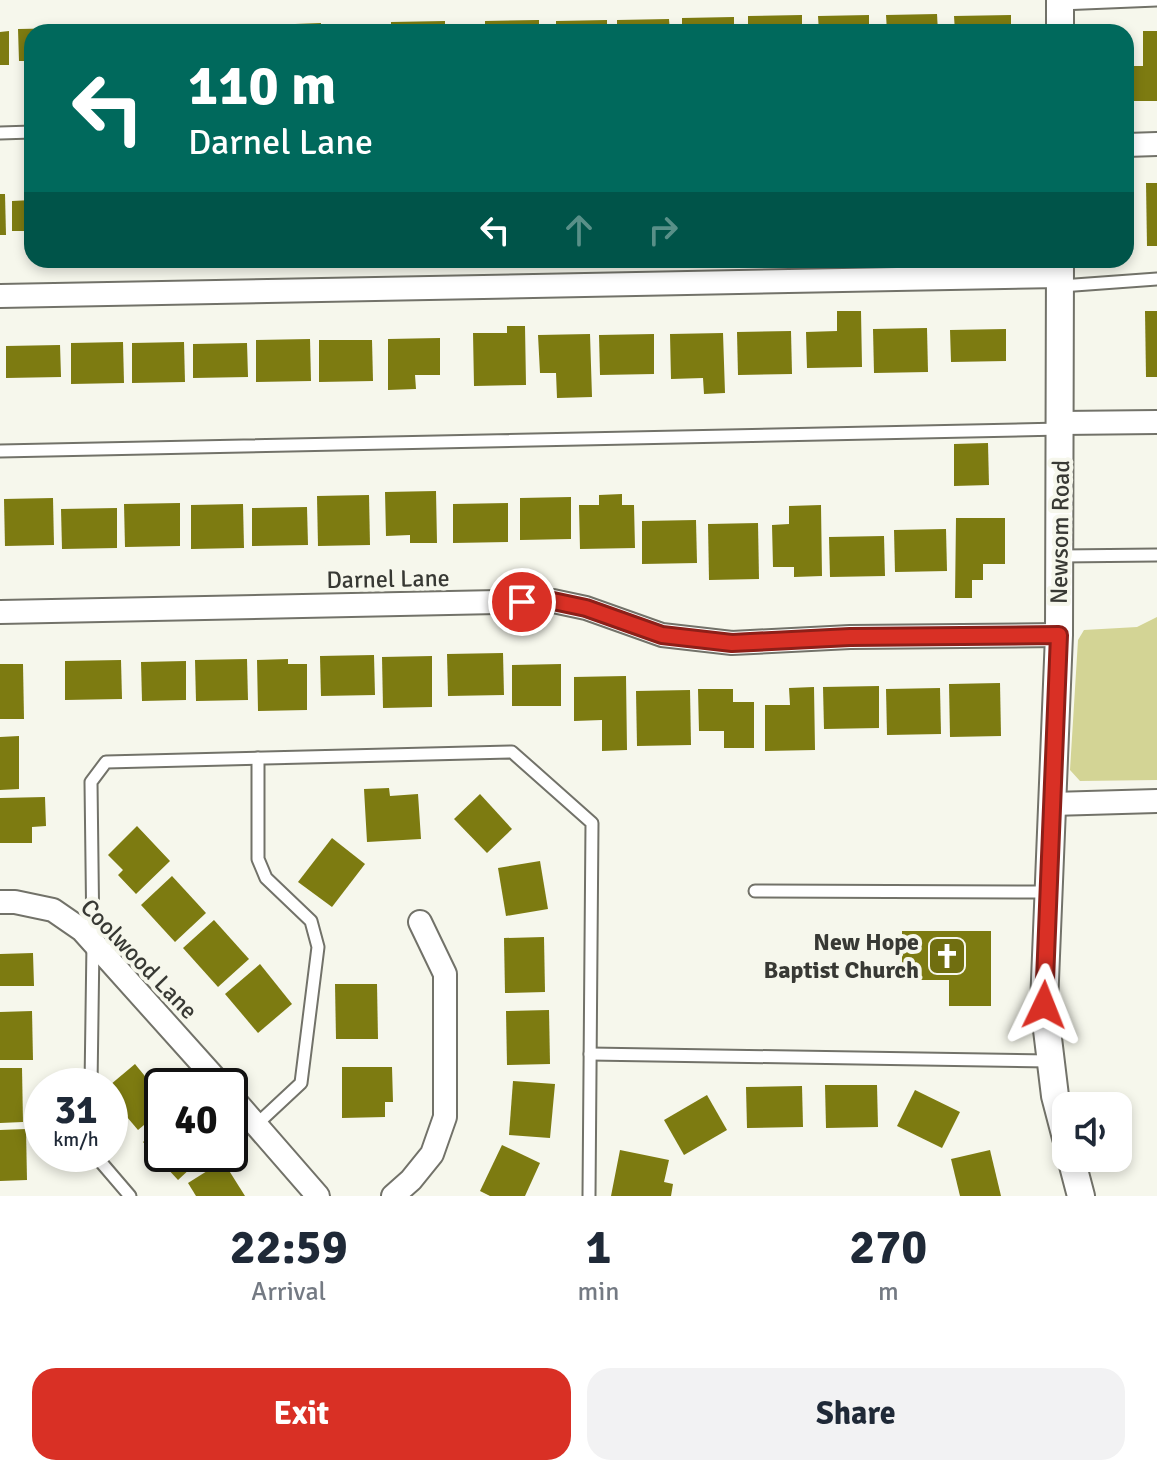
<!DOCTYPE html>
<html lang="en">
<head>
<meta charset="utf-8">
<style>
  :root { --surface:#fff; --page:#f2f2f3; --text:#1f2937; --muted:#747a83; --accent:#d93025 }
  body { margin:0; font-family:Signika,sans-serif; background:var(--page); color:var(--text); height:100vh; display:flex; flex-direction:column; font-size:30px; white-space:nowrap }
  * { box-sizing:border-box; margin:0 }
  p { font-size:26px; color:var(--muted) }
  .icon { flex:none; width:44px; height:44px; fill:none; stroke:currentColor; stroke-width:2; stroke-linecap:round; stroke-linejoin:round }
  .map { position:relative; height:1196px; overflow:hidden }
  .side { display:flex; flex-direction:column; background:var(--surface); flex:1 }
  .side>* { flex:none }
  .guide { position:absolute; left:24px; top:24px; width:1110px; height:244px; border-radius:24px; box-shadow:0 4px 12px #0003; background:#00695c; color:#fff; overflow:hidden }
  .fabs { position:absolute; left:1052px; top:1092px; display:grid; gap:16px }
  .fabs a { display:grid; place-items:center; width:80px; height:80px; border-radius:16px; background:var(--surface); box-shadow:0 4px 12px #0003; font-size:40px }
  .speed { position:absolute; left:24px; top:1068px; display:flex; gap:16px; font-size:40px; font-weight:700; text-align:center }
  .speed>* { display:grid; place-content:center; width:104px; height:104px; border-radius:50%; background:var(--surface); box-shadow:0 4px 12px #0003; line-height:1 }
  .speed small { font-size:20px; font-weight:400 }
  .speed .limit { border:4px solid #111; border-radius:12px; background:#fff; color:#111 }
  .pin { position:absolute; display:grid; place-items:center; width:68px; height:68px; color:#fff; margin:-34px; border:4px solid #fff; border-radius:50%; box-shadow:0 2px 8px #0007 }
  .me { position:absolute; width:88px; margin:-44px; rotate:2deg; stroke-linejoin:round; filter:drop-shadow(0 0 6px #0008) }
  .turn { display:flex; align-items:center; gap:28px; height:168px; padding:0 32px; font-size:36px }
  .turn .icon { width:104px; height:104px; stroke-width:2.5 }
  .turn b { display:block; font-size:56px; line-height:68px }
  .lanes { display:flex; align-items:center; height:76px; padding:0 32px; background:#0003; justify-content:center; gap:40px; direction:ltr }
  .lanes .off { opacity:.35 }
  .eta { display:flex; justify-content:space-evenly; align-items:center; height:136px; text-align:center }
  .eta b { font-size:48px; font-weight:800; line-height:56px }
  .cta { display:flex; gap:16px; margin-top:auto; padding:16px 32px }
  .cta a { flex:1; height:92px; border-radius:24px; background:var(--accent); color:#fff; font-size:32px; font-weight:800; line-height:92px; text-align:center }
  .cta a+a { background:var(--page); color:var(--text) }
  .map>svg:first-child { display:block }
  .green { fill:#d3d495 }
  .building { fill:#7d7b11 }
  .lines { fill:none; stroke-linecap:round; stroke-linejoin:round }
  .service-casing { stroke:#727269; stroke-width:15 }
  .minor-casing { stroke:#727269; stroke-width:26 }
  .tertiary-casing { stroke:#727269; stroke-width:30 }
  .service { stroke:#fff; stroke-width:11 }
  .minor { stroke:#fff; stroke-width:22 }
  .tertiary { stroke:#fff; stroke-width:26 }
  .route-casing { stroke:#8d1f18; stroke-width:20 }
  .route { stroke:#d93025; stroke-width:14 }
  .labels { text-anchor:middle; stroke-width:8; stroke-linejoin:round; paint-order:stroke }
  .street-label { font-size:24px; fill:#383934; stroke:#f6f7ec }
  .poi-label { font-size:24px; font-weight:bold; fill:#383934; stroke:#f6f7ec; text-anchor:end }
</style>
</head>
<body>
<div class="map">
<svg width="1157" height="1196" viewBox="0 0 1157 1196">
  <rect width="100%" height="100%" fill="#f6f7ec"/>
  <polygon class="green" points="1157,617 1157,780 1080,781 1070,770 1078,640 1084,630 1137,627"/>
  <g class="building">
    <polygon points="937,14 938,32 887,32 886,15"/>
    <polygon points="802,15 802,32 748,32 748,16"/>
    <polygon points="869,15 869,32 819,32 818,16"/>
    <polygon points="1011,15 1011,32 955,32 954,16"/>
    <polygon points="734,17 734,32 682,32 682,18"/>
    <polygon points="669,19 670,32 617,32 617,20"/>
    <polygon points="539,20 539,32 485,32 485,21"/>
    <polygon points="607,20 607,32 556,32 556,21"/>
    <polygon points="445,21 445,32 391,32 391,22"/>
    <polygon points="321,23 321,32 295,32 295,24"/>
    <polygon points="259,24 259,32 205,32 205,25"/>
    <polygon points="383,24 383,32 330,32 330,25"/>
    <polygon points="134,27 134,32 79,32 79,28"/>
    <polygon points="71,28 71,32 32,32 32,61 19,61 18,29"/>
    <polygon points="195,28 195,32 146,32 146,29"/>
    <polygon points="9,31 9,65 0,65 0,32"/>
    <polygon points="1143,31 1157,31 1157,101 1133,101 1132,66 1143,66"/>
    <polygon points="1146,183 1157,183 1157,246 1147,246"/>
    <polygon points="0,194 5,194 6,235 0,235"/>
    <polygon points="32,200 32,231 12,231 12,201"/>
    <polygon points="837,311 861,311 862,367 807,368 806,332 837,331"/>
    <polygon points="1145,311 1157,311 1157,377 1146,377"/>
    <polygon points="507,326 525,326 526,385 474,386 473,333 507,333"/>
    <polygon points="927,328 928,372 874,373 873,329"/>
    <polygon points="1006,329 1006,361 951,362 950,330"/>
    <polygon points="791,331 792,374 738,375 737,332"/>
    <polygon points="723,333 725,393 704,394 703,378 671,379 670,334"/>
    <polygon points="590,334 592,397 557,398 556,373 540,373 538,335"/>
    <polygon points="654,334 654,374 600,375 599,335"/>
    <polygon points="440,338 440,375 415,375 416,389 388,390 388,339"/>
    <polygon points="310,339 311,381 256,382 256,340"/>
    <polygon points="319,340 372,340 373,381 319,382"/>
    <polygon points="123,342 124,383 71,384 71,343"/>
    <polygon points="184,342 185,382 132,383 132,343"/>
    <polygon points="247,343 248,377 193,378 193,344"/>
    <polygon points="60,345 61,377 6,378 6,346"/>
    <polygon points="988,443 989,485 954,486 954,444"/>
    <polygon points="436,491 437,543 410,543 410,535 386,536 385,492"/>
    <polygon points="622,494 622,505 634,505 635,548 580,549 579,505 599,505 599,495"/>
    <polygon points="369,495 370,545 318,546 317,496"/>
    <polygon points="571,497 571,539 520,540 520,498"/>
    <polygon points="53,498 54,545 5,546 4,499"/>
    <polygon points="180,503 180,546 125,547 124,504"/>
    <polygon points="508,503 508,542 453,543 453,504"/>
    <polygon points="243,504 244,548 191,549 191,505"/>
    <polygon points="821,505 822,576 794,577 794,567 773,567 772,525 789,524 789,506"/>
    <polygon points="307,507 308,545 252,546 252,508"/>
    <polygon points="117,508 117,548 62,549 61,509"/>
    <polygon points="956,518 1005,518 1005,564 983,564 983,580 972,580 972,598 955,598"/>
    <polygon points="696,520 697,563 642,564 642,521"/>
    <polygon points="758,523 759,579 709,580 708,524"/>
    <polygon points="946,529 947,571 895,572 894,530"/>
    <polygon points="884,536 885,576 830,577 829,537"/>
    <polygon points="503,653 504,695 448,696 447,654"/>
    <polygon points="374,655 375,695 321,696 320,656"/>
    <polygon points="432,656 432,707 383,708 382,657"/>
    <polygon points="247,659 248,700 196,701 195,660"/>
    <polygon points="288,659 288,664 307,664 307,710 258,711 257,660"/>
    <polygon points="121,660 122,699 65,700 65,661"/>
    <polygon points="186,661 186,700 142,701 141,662"/>
    <polygon points="0,664 23,664 24,719 0,719"/>
    <polygon points="561,664 561,706 512,706 512,665"/>
    <polygon points="626,676 627,750 602,751 602,720 574,721 574,677"/>
    <polygon points="1000,683 1001,736 950,737 949,684"/>
    <polygon points="879,686 879,728 824,729 823,687"/>
    <polygon points="814,687 815,750 765,751 765,705 790,705 789,688"/>
    <polygon points="940,688 941,734 887,735 886,689"/>
    <polygon points="698,689 733,689 733,702 754,702 754,748 724,748 724,731 699,731"/>
    <polygon points="690,690 691,745 637,746 636,691"/>
    <polygon points="19,736 19,789 0,790 0,737"/>
    <polygon points="389,788 390,796 418,794 421,839 367,842 364,789"/>
    <polygon points="480,794 512,829 487,853 454,819"/>
    <polygon points="45,797 46,826 32,827 32,843 0,843 0,798"/>
    <polygon points="137,826 170,861 136,894 118,875 123,870 108,855"/>
    <polygon points="332,838 365,864 332,907 298,882"/>
    <polygon points="540,861 548,909 506,916 498,868"/>
    <polygon points="172,876 206,913 175,942 141,905"/>
    <polygon points="214,920 249,959 218,987 183,948"/>
    <polygon points="902,931 991,931 991,1006 949,1006 949,980 902,980"/>
    <polygon points="544,937 545,992 505,993 504,938"/>
    <polygon points="33,953 34,986 0,986 0,954"/>
    <polygon points="260,964 292,1004 258,1033 225,994"/>
    <polygon points="335,984 377,984 378,1039 336,1039"/>
    <polygon points="549,1010 550,1064 507,1065 506,1011"/>
    <polygon points="32,1011 33,1060 0,1060 0,1012"/>
    <polygon points="135,1064 162,1097 162,1110 138,1130 110,1097 110,1085"/>
    <polygon points="342,1067 392,1067 393,1102 385,1102 385,1117 342,1118"/>
    <polygon points="0,1068 22,1068 23,1122 0,1123"/>
    <polygon points="513,1081 555,1084 550,1138 509,1135"/>
    <polygon points="825,1085 877,1085 878,1127 826,1128"/>
    <polygon points="802,1086 803,1127 747,1128 746,1087"/>
    <polygon points="915,1090 960,1112 942,1148 897,1126"/>
    <polygon points="707,1095 727,1130 684,1155 664,1120"/>
    <polygon points="162,1125 162,1154 206,1154 178,1180 143,1142"/>
    <polygon points="26,1129 27,1180 0,1181 0,1130"/>
    <polygon points="502,1145 540,1163 525,1196 490,1196 480,1191"/>
    <polygon points="620,1150 669,1160 664,1182 673,1184 671,1196 611,1196"/>
    <polygon points="990,1150 1001,1196 960,1196 951,1159"/>
    <polygon points="223,1161 245,1196 196,1196 188,1183"/>
  </g>
  <g class="lines">
    <defs>
      <g id="service">
        <polyline points="1060,4 1157,0"/>
        <polyline points="0,133 32,132"/>
        <polyline points="1061,286 1157,279"/>
        <polyline points="0,451 1061,429"/>
        <polyline points="1061,556 1157,555"/>
        <polyline points="755,891 1048,892"/>
        <polyline points="590,1054 1049,1061"/>
        <polyline points="91,1086 93,943 91,782 106,762 512,752 592,823 589,1196"/>
        <polyline points="256,1125 301,1083 318,947 311,921 266,878 258,859 258,758"/>
        <polyline points="94,1154 130,1196"/>
      </g>
      <g id="minor">
        <polyline points="1126,145 1157,144"/>
        <polyline points="0,296 1060,276"/>
        <polyline points="1061,423 1157,422"/>
        <polyline points="0,612 553,601 586,608 662,635 732,643 850,637 1059,635"/>
        <polyline points="1052,804 1157,801"/>
        <polyline points="0,902 15,902 53,910 82,930 222,1086"/>
        <polyline points="230,1095 318,1196"/>
        <polyline points="393,1196 411,1180 432,1154 445,1117 445,974 420,922"/>
      </g>
      <g id="tertiary">
        <polyline points="1060,0 1060,32"/>
        <polyline points="1060,260 1059,635 1044,1005 1055,1096 1066,1138"/>
        <polyline points="1071,1158 1081,1196"/>
      </g>
    </defs>
    <use href="#service" class="service-casing"/>
    <use href="#minor" class="minor-casing"/>
    <use href="#tertiary" class="tertiary-casing"/>
    <use href="#service" class="service"/>
    <use href="#minor" class="minor"/>
    <use href="#tertiary" class="tertiary"/>
  </g>
  <g class="lines">
    <defs>
      <polyline id="route" points="522,602 553,601 586,608 662,635 732,643 850,637 1059,635 1044,1005"/>
    </defs>
    <use href="#route" class="route-casing"/>
    <use href="#route" class="route"/>
  </g>
  <defs>
    <symbol id="church-square" viewBox="-11 -11 22 22"><rect x="-9" y="-9" width="18" height="18" rx="4" fill="#706e10" stroke="#f6f7ec"/><path d="M-1.2-6h2.4v3.5h3.3v2.4h-3.3V6h-2.4V-.1h-3.3v-2.4h3.3Z" fill="#fff"/></symbol>
  </defs>
  <g fill-rule="evenodd">
    <use href="#church-square" x="925" y="934" width="44" height="44"/>
  </g>
  <g class="labels">
    <g class="street-label">
      <text transform="translate(1060 532) rotate(-89)" y="8">Newsom Road</text>
      <text transform="translate(388 579) rotate(-1)" y="8">Darnel Lane</text>
      <text transform="translate(139 959) rotate(46)" y="8">Coolwood Lane</text>
    </g>
    <g class="poi-label">
      <text x="919" y="950">New Hope<tspan x="919" dy="28">Baptist Church</tspan></text>
    </g>
  </g>
</svg>
<div class="fabs">
<a><svg class="icon" aria-label="sound" viewBox="0 0 24 24"><path d="M4 9h4l5-4v14l-5-4H4zM17 9q2 3 0 6"/></svg></a>
</div>
<div class="speed"><div>31<small>km/h</small></div><div class="limit">40</div></div>
<div class="pin" style="left:522px;top:602px;background:#d93025"><svg class="icon" aria-label="arrive" viewBox="0 0 24 24"><path d="M6 21V4h12l-3 4 3 4H6"/></svg></div>
<svg class="me" style="left:1044px;top:1005px" viewBox="-20 -20 40 40"><path d="M0-17L14 15 0 8-14 15z" fill="#d93025" stroke="#fff" stroke-width="4"/></svg>
<div class="guide">
<div class="turn"><svg class="icon" aria-label="left" viewBox="0 0 24 24"><path d="M17 20v-9H6M10 6l-5 5 5 5"/></svg><div><b>110 m</b>Darnel Lane</div></div>
<div class="lanes"><svg class="icon" aria-label="left" viewBox="0 0 24 24"><path d="M17 20v-9H6M10 6l-5 5 5 5"/></svg><svg class="icon off" aria-label="ahead" viewBox="0 0 24 24"><path d="M12 20V5M6 11l6-6 6 6"/></svg><svg class="icon off" aria-label="right" viewBox="0 0 24 24"><path d="M7 20v-9h11M14 6l5 5-5 5"/></svg></div>
</div>
</div>
<section class="side">
<div class="eta">
<div><b>22:59</b><p>Arrival</p></div>
<div><b>1</b><p>min</p></div>
<div><b>270</b><p>m</p></div>
</div>
<div class="cta"><a>Exit</a><a>Share</a></div>
</section>
</body>
</html>
